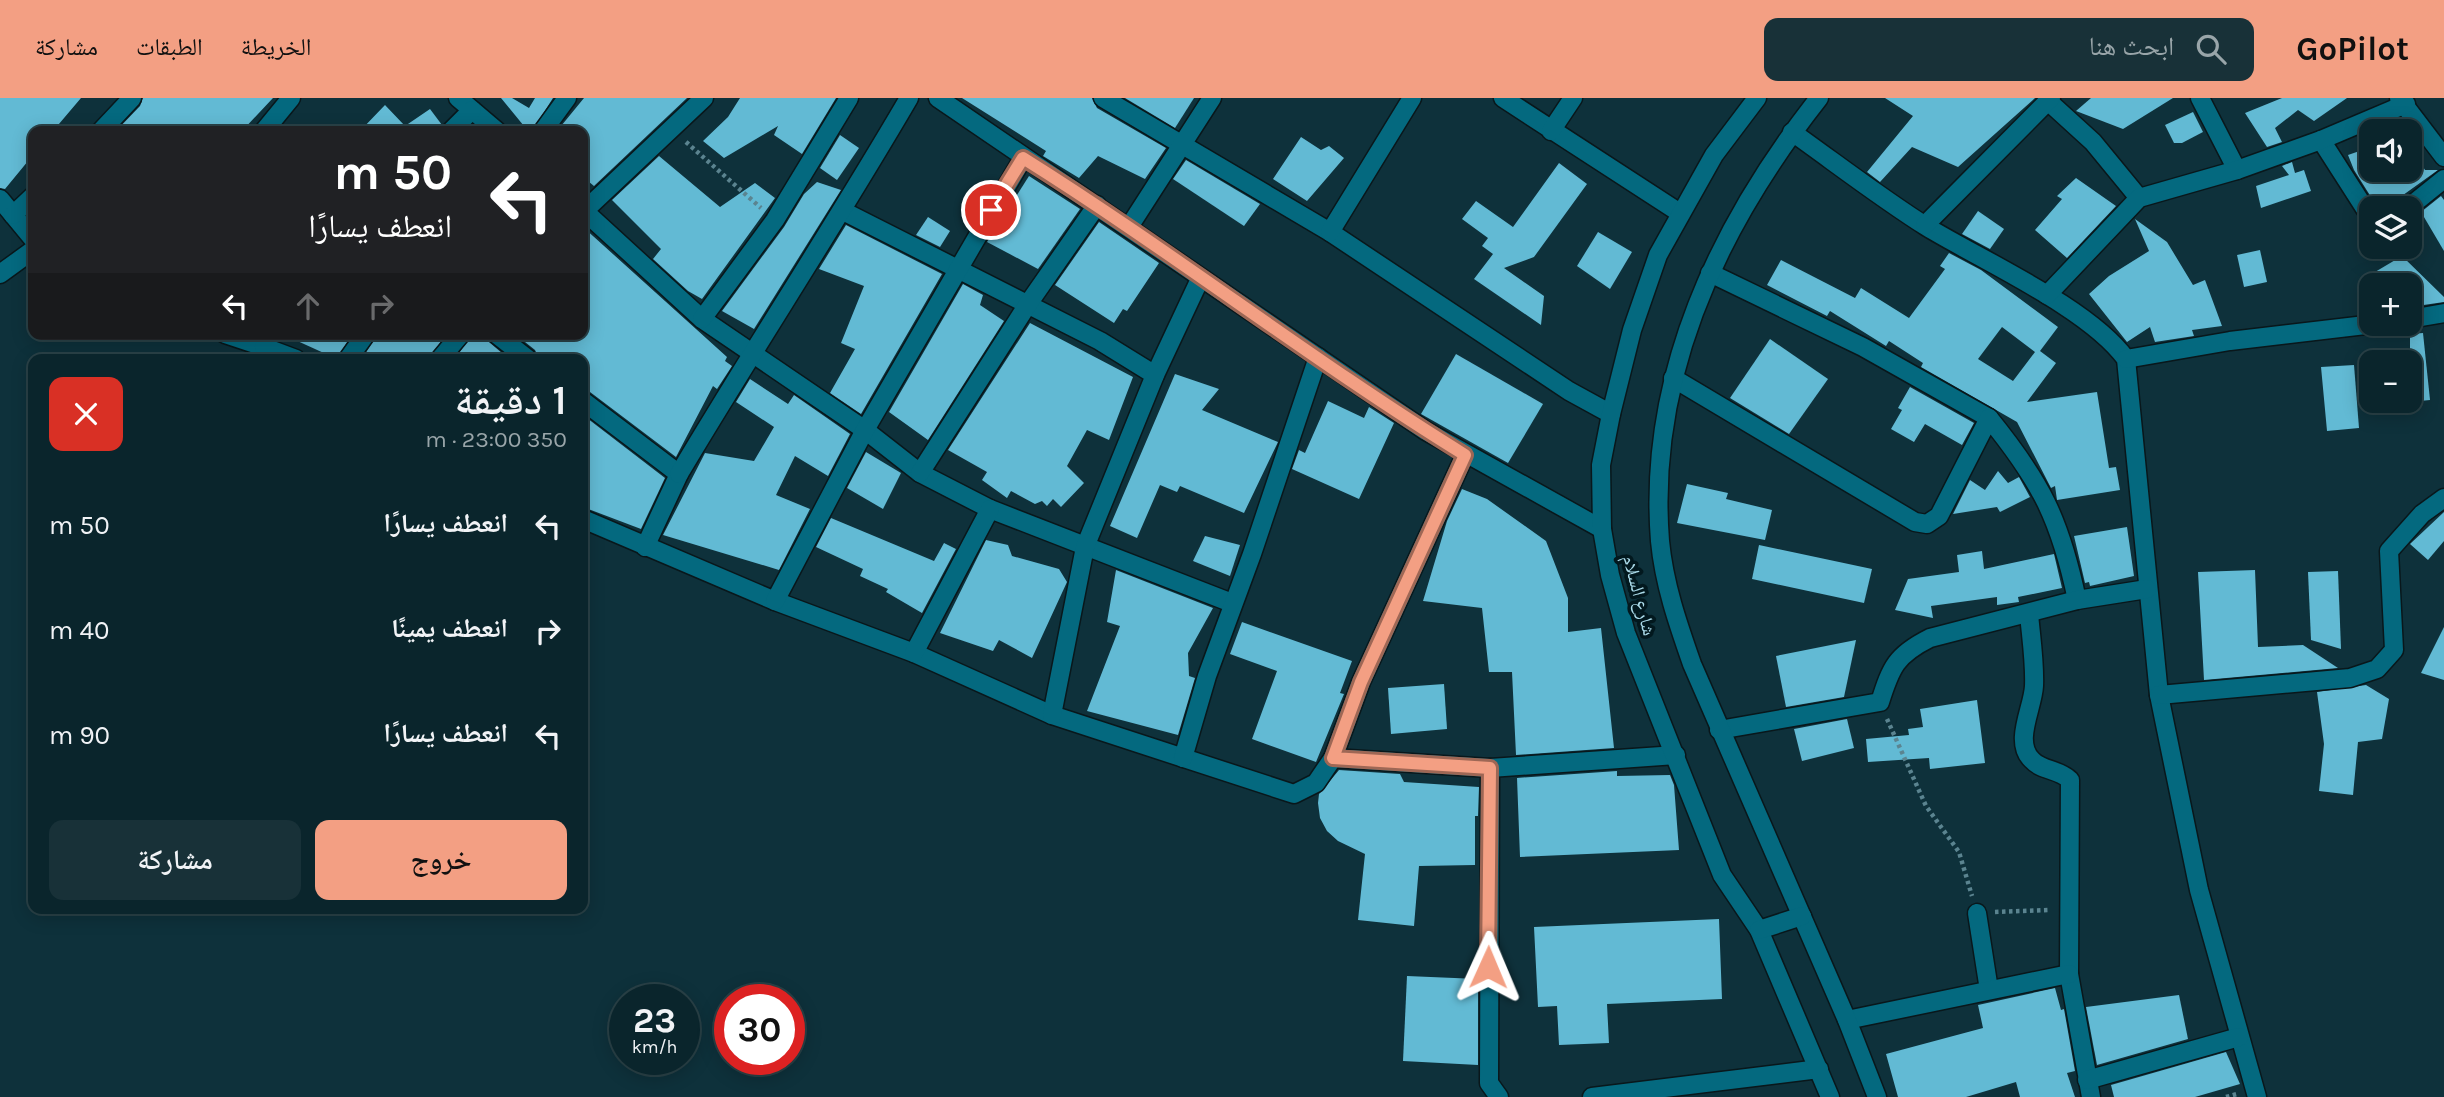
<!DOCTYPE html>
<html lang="ar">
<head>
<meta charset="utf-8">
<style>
  :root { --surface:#0a252c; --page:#183138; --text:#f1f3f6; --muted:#99a5a9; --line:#2a4248; --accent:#f39f83 }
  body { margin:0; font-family:Karla,"Noto Naskh Arabic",sans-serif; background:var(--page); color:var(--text); direction:rtl; height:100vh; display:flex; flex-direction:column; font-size:26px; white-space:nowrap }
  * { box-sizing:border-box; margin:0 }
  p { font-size:23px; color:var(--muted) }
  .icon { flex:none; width:38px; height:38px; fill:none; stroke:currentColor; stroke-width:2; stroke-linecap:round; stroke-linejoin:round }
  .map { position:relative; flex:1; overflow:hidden; direction:ltr }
  .sheet { position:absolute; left:28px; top:256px; width:560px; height:560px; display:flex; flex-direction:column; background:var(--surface); border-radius:14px; box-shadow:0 4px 18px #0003,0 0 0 2px var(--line); direction:rtl }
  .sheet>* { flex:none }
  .hud { position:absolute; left:28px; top:28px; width:560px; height:214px; border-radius:14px; box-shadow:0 4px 18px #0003,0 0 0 2px var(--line); direction:rtl; background:#202124; color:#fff; overflow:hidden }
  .fabs { position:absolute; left:2359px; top:21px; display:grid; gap:14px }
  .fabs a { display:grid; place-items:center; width:63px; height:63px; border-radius:14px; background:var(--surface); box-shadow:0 4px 18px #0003,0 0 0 2px var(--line); font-size:35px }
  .speed { position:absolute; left:609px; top:886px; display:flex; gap:14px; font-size:35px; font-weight:700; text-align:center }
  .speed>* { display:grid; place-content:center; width:91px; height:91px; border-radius:50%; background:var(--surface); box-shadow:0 4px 18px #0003,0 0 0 2px var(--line); line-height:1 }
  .speed small { font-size:18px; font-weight:400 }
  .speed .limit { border:10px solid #d22; background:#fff; color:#111 }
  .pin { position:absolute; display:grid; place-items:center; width:60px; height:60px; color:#fff; margin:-30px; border:4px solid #fff; border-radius:50%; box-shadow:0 2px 7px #0007 }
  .me { position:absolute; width:77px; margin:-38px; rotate:1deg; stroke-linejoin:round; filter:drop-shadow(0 0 5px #0008) }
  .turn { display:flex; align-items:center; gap:24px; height:147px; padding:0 21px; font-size:32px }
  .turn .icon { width:91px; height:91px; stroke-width:2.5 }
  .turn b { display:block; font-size:49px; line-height:60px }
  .lanes { display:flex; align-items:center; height:66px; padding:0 21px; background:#0003; justify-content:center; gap:35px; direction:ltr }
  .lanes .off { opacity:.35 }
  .round { display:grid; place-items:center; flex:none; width:74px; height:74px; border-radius:14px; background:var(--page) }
  .summary { display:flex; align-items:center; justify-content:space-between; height:119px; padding:0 21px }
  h1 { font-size:42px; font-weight:600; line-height:52px }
  .action { display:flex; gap:14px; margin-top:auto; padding:14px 21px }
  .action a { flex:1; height:80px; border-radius:14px; background:var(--accent); color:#111; font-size:28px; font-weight:600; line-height:80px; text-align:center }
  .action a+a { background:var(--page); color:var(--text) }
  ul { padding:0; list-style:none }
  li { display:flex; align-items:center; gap:21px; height:105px; padding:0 21px }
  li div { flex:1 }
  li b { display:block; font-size:26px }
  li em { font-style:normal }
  header { display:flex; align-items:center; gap:42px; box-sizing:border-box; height:98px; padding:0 35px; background:var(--accent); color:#111 }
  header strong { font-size:33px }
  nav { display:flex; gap:38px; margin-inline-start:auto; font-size:24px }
  .search { width:490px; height:63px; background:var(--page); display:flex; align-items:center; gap:18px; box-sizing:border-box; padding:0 24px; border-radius:14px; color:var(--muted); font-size:26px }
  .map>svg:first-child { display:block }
  .building { fill:#62bad4; fill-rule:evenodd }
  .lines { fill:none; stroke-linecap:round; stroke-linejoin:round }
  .minor-casing { stroke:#09171b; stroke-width:21 }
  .tertiary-casing { stroke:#09171b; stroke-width:21 }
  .path { stroke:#5b8490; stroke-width:4.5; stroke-dasharray:3.5 3.5; stroke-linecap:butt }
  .minor { stroke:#04697f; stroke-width:18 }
  .tertiary { stroke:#04697f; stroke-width:18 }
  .route-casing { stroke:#9e6755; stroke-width:18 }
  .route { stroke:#f39f83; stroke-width:12 }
  .labels { text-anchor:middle; stroke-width:7; stroke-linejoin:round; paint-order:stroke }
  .street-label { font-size:19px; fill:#abdbea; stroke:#02181e }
</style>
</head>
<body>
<header>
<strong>GoPilot</strong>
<div class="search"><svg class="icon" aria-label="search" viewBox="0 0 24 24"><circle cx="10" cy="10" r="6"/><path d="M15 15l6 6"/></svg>ابحث هنا</div>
<nav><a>الخريطة</a><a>الطبقات</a><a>مشاركة</a></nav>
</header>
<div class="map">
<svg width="2444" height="999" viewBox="0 0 2444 999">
  <rect width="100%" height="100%" fill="#0e313b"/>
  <g class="building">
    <polygon points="0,0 81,0 53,33 33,33 33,57 5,91 0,90"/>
    <polygon points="143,0 273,0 242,33 116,33 140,8"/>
    <polygon points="501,0 512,0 529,10 535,0 553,0 532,33 528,33"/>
    <polygon points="584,0 687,0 594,88 583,79 583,33 557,33"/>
    <polygon points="740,0 836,0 802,56 774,37 778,28 724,60 703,43 728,19"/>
    <polygon points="962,0 1092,0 1097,10 1166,50 1145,81 1098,58 1079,80 1043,58 1046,53"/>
    <polygon points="1125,0 1194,0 1175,30"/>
    <polygon points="1885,0 2035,0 1958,69 1912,49 1880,84 1867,74 1913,18"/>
    <polygon points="2091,0 2173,0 2123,31 2076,13"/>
    <polygon points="2282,0 2347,0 2314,23 2298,12 2275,30 2282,44 2267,49 2245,15"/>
    <polygon points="385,7 405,28 430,11 442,27 440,33 360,33"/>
    <polygon points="2193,14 2203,34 2182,45 2174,45 2165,27"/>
    <polygon points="840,37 859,50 837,82 820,70"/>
    <polygon points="1301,39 1321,52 1329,48 1344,60 1307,103 1273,81"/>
    <polygon points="2410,47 2425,72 2438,72 2385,110 2371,99 2354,72 2348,57 2371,49 2371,72 2410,72"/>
    <polygon points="659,58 720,109 755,85 775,100 702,201 688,193 653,161 661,151 612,102"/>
    <polygon points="1186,62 1260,106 1244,128 1173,81"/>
    <polygon points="2292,64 2295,75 2304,72 2311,93 2261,110 2256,88 2289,77 2282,68"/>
    <polygon points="1559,65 1587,86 1534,159 1504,170 1544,198 1541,227 1474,181 1493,156 1482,148 1488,140 1462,121 1476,103 1513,129"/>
    <polygon points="1029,78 1080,111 1038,171 987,144"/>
    <polygon points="2076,80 2116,108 2067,160 2035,132 2062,101 2057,98"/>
    <polygon points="817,84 841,92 754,231 722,213 784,129 804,96"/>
    <polygon points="2441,98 2444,102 2444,153 2421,114"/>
    <polygon points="1978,113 2004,131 1990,151 1962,136"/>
    <polygon points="928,119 950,133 940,149 916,137"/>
    <polygon points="2135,121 2167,144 2193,187 2205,182 2222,228 2192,232 2194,238 2155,244 2150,229 2127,244 2089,196 2109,178 2149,153"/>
    <polygon points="1099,124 1159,165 1127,213 1123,211 1114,225 1055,187"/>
    <polygon points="846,127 942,176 861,316 830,295 855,251 841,245 864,188 819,171"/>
    <polygon points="583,129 727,259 725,263 732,268 717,291 713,288 676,359 590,294 583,292 583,261 539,261 535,252 515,236 583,236"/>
    <polygon points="1598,134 1632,154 1610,191 1577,168"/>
    <polygon points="2260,152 2267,184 2244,189 2237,157"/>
    <path d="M1949,155l32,17 77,57 -18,24 16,12 -29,39 70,-10 12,76 7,-1 4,23 -63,10 -2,-14 -4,2 -34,-66 -96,-55 2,-4 -34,-22 -3,5 -56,-35 -3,5 -60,-31 14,-25 74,38 6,-10 48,30 36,-49 -5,-3zM2002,229l33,25 -22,29 -35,-22z"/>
    <polygon points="2402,158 2444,199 2444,204 2410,209 2410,187 2388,187 2375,174"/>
    <polygon points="963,186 983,197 980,207 1004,223 928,342 889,314"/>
    <polygon points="1030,225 1133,279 1109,342 1087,332 1067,368 1084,385 1061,409 1053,401 1047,408 1042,403 1035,406 1011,393 1007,400 982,382 987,374 948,352"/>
    <polygon points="2423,235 2430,302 2410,304 2410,236"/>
    <polygon points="282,236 352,236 337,261"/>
    <polygon points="377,236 446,236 429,261 362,261"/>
    <polygon points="472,236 485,236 489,244 509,261 455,261"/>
    <polygon points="1770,241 1828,281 1789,336 1730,300"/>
    <polygon points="1456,256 1543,306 1508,365 1421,316"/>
    <polygon points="2354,267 2359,330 2327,333 2321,269"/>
    <polygon points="1175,276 1219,291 1202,312 1278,344 1244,415 1180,388 1177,394 1160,387 1137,440 1110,428"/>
    <polygon points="750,281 788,306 794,297 850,336 828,378 795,358 776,397 810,411 779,472 663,437 705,355 754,363 774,329 736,304"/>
    <polygon points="1910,289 1974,325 1962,347 1925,326 1914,344 1891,331 1902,312 1898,310"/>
    <polygon points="1328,303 1364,320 1369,309 1394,325 1359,401 1292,371 1299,352 1305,355"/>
    <polygon points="583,317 665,380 641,431 583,409"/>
    <polygon points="866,354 901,375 883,411 847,390"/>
    <polygon points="1998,373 2008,385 2019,379 2030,399 2000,414 1997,409 1953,416 1970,382 1985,392"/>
    <polygon points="1687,386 1728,395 1726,401 1772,412 1765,442 1677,425"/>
    <polygon points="1462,391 1487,401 1546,443 1568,500 1568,534 1601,530 1614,650 1516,657 1512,574 1489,574 1482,510 1423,503 1447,423"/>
    <polygon points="2444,414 2444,443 2428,462 2410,446"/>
    <polygon points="831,420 934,463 944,445 956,451 922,515 886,494 888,491 860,478 863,471 816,449"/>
    <polygon points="2127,429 2134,478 2090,488 2089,484 2085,485 2074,438"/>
    <polygon points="1205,438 1240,447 1230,478 1193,463"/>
    <polygon points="986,442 1008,447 1012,458 1059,471 1067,484 1032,560 999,542 993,553 940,535"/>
    <polygon points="1759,447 1872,471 1864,505 1752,481"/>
    <polygon points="1982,453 1984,471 2054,456 2062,490 2018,499 2019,504 1997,507 1997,499 1931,508 1933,520 1895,512 1908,481 1959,474 1957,457"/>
    <polygon points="1116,472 1213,510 1188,555 1189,578 1195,580 1178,637 1087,613 1120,528 1107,524"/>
    <polygon points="2255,472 2258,549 2303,547 2338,570 2204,582 2198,474"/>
    <polygon points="2338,473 2341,551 2311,542 2308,474"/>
    <polygon points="1242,524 1352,563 1340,595 1344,596 1316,664 1252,641 1277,573 1230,556"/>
    <polygon points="2444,529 2444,582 2421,575"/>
    <polygon points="1856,542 1844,599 1786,609 1776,558"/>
    <polygon points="1444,586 1447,631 1391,636 1388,590"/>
    <polygon points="2366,587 2389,601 2382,641 2358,644 2353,697 2319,693 2324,646 2317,594"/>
    <polygon points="1977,602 1985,665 1930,671 1929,660 1868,664 1866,641 1909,637 1908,631 1923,629 1920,611"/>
    <polygon points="1847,621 1854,650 1802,663 1794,631"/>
    <polygon points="1339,672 1400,676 1404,684 1479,689 1478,718 1475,718 1475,767 1419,768 1414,828 1358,822 1365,756 1338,743 1327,733 1320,720 1318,705 1319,696"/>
    <polygon points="1617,673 1617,678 1670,677 1674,687 1679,752 1520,759 1517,680"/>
    <polygon points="1719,821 1722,901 1607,906 1609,945 1559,947 1557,908 1538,909 1534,829"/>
    <polygon points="1407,878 1478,881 1478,967 1403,963"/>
    <polygon points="2055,890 2061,912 2064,911 2075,973 2067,975 2075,999 2020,999 2016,984 1966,999 1898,999 1886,956 1983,930 1978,907"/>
    <polygon points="2179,897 2188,941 2097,967 2086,909"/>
    <polygon points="2226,954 2240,986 2195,999 2114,999 2111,987"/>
  </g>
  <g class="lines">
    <defs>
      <g id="minor">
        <polyline points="458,0 497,33"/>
        <polyline points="938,0 1426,333 1602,431"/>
        <polyline points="1103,0 1330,134 1569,293 1611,316"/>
        <polyline points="1503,0 1680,115"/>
        <polyline points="2200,0 2237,72"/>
        <polyline points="2399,0 2444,59"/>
        <polyline points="2048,3 2093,44 2139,100"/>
        <polyline points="101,33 132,0"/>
        <polyline points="264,33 291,0"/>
        <polyline points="451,33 472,12"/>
        <polyline points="543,33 567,0"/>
        <polyline points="1551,33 1573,0"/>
        <path d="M1792,34c45,32 89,66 135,95 56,34 162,81 199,132l33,336 40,195 58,207"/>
        <polyline points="2321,42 2371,120"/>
        <polyline points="0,101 33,141"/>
        <polyline points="2408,110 2444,81"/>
        <polyline points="583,112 702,221 865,332 920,375 990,411 1232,505"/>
        <polyline points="843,113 1100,243 1155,277"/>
        <polyline points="583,114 704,0"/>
        <polyline points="13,117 33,98"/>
        <polyline points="1925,127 2051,0"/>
        <polyline points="1129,129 1212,0"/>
        <polyline points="1330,134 1412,0"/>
        <polyline points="1710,175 1863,249 1989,320"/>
        <polyline points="0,176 33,152"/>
        <polyline points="2047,197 2139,100 2237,72 2321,42 2406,6"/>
        <polyline points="702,221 775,122 849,0"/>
        <polyline points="2410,221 2444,215"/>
        <polyline points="225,236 264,249"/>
        <polyline points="271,236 264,249 296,261"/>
        <polyline points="496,236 528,261"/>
        <polyline points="348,261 366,236"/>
        <polyline points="440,261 461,236"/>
        <polyline points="2126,261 2230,243 2374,226"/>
        <path d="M1673,280l242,144 12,2 12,-8 50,-98c52,64 71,101 88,182"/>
        <polyline points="583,303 679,376 645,449"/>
        <polyline points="920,375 1028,206 1097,107"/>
        <path d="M679,376c75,-126 156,-249 230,-376"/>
        <polyline points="583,421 775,503 914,555 1052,617 1294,696 1316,685 1333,660 1361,584 1465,357"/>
        <polyline points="775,503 865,332 1023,60"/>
        <path d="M2029,516c2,23 6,48 5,72 -1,22 -21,56 -2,74 10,11 27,9 38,20l-1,194 22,123"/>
        <polyline points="914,555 990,411"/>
        <polyline points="2159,597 2350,580 2377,571 2394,552 2389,453 2422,416 2444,400"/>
        <polyline points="1052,617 1085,449 1155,277 1200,181"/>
        <path d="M1719,632l161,-28c11,-35 16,-47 50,-64l147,-38 70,-11"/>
        <polyline points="1183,660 1207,578 1252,456 1318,259"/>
        <polyline points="1333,660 1490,670"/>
        <polyline points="1977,815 1989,892"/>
        <polyline points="1847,922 2069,876"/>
        <polyline points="2087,982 2239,939"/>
        <polyline points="1499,999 1489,985 1490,670 1676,657"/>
        <polyline points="1592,999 1819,971"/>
      </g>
      <g id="tertiary">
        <polyline points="1757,0 1714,57 1658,157 1632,232 1611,316 1601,367 1602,431 1610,477 1626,535 1722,777 1759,832 1830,999"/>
        <path d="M1819,0c-100,127 -172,278 -159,443 4,43 18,83 32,123l155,356 30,77"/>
        <polyline points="1759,832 1802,818"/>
      </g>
    </defs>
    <use href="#minor" class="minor-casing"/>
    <use href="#tertiary" class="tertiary-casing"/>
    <g class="path">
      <polyline points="686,44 761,110"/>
      <polyline points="1887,621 1926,708 1959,754 1972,798"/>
      <polyline points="1995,814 2049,812"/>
      <polyline points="2226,999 2237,996"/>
    </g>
    <use href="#minor" class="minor"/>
    <use href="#tertiary" class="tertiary"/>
  </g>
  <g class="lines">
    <defs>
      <path id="route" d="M991,112l32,-52c150,94 291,204 442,297l-104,227 -28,76 157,10 -2,199"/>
    </defs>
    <use href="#route" class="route-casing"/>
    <use href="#route" class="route"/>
  </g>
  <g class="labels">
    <g class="street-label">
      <text transform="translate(1640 497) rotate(75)" y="7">شارع السلام</text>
    </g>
  </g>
</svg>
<div class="fabs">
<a><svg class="icon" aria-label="sound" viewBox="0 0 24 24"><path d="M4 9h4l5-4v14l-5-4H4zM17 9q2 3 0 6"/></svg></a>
<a><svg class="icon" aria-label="layers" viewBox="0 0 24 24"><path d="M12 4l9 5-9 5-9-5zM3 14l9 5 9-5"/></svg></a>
<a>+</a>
<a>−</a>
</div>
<div class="speed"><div>23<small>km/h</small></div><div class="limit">30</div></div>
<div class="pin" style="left:991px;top:112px;background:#d93025"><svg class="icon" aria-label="arrive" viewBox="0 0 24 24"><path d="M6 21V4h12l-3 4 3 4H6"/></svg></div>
<svg class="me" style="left:1488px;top:869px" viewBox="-20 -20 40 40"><path d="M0-17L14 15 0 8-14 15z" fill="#f39f83" stroke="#fff" stroke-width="4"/></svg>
<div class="hud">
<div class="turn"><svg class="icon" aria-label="left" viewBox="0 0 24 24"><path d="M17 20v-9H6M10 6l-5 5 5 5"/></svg><div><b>50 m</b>انعطف يسارًا</div></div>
<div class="lanes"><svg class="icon" aria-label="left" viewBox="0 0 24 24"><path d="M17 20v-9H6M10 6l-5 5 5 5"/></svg><svg class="icon off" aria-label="ahead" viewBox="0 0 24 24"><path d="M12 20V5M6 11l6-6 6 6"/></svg><svg class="icon off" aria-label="right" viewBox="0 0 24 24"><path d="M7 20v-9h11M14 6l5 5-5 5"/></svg></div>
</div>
<section class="sheet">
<div class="summary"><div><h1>1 دقيقة</h1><p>350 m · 23:00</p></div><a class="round" style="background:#d93025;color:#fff"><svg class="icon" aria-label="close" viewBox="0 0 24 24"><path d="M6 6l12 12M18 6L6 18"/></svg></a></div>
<ul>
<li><svg class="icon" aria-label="left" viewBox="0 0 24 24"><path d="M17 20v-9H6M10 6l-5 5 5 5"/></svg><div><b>انعطف يسارًا</b></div><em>50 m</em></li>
<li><svg class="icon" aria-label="right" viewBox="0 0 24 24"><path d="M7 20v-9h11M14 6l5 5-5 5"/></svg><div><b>انعطف يمينًا</b></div><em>40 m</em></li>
<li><svg class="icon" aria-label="left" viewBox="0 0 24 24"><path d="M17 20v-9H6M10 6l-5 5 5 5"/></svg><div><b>انعطف يسارًا</b></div><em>90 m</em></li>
</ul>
<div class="action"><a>خروج</a><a>مشاركة</a></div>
</section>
</div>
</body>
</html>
